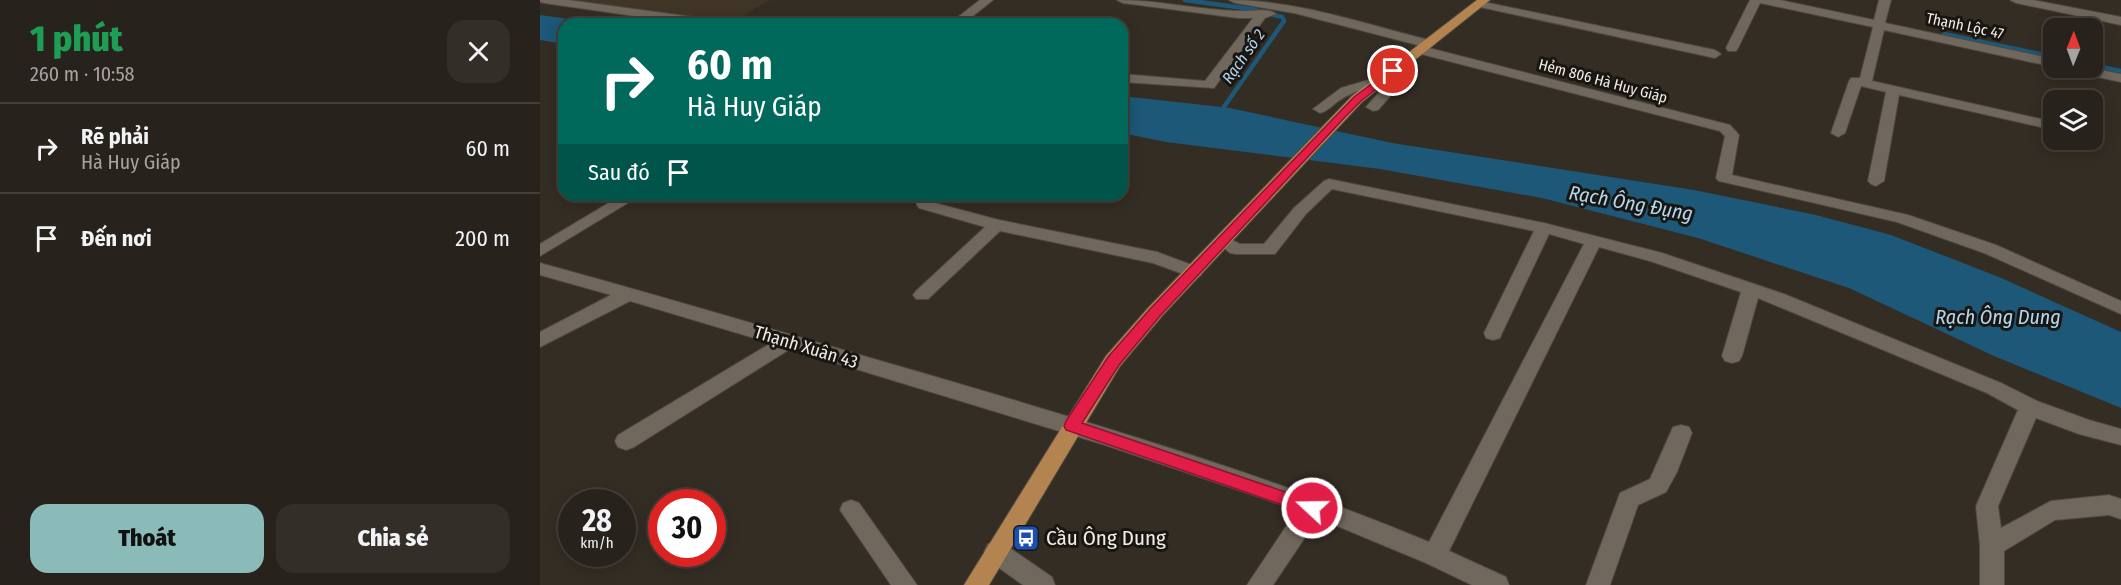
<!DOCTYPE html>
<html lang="vi">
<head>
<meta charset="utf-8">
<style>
  :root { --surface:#27221b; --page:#332f28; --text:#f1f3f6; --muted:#a4a4a3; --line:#433f3a; --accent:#8bbbb9 }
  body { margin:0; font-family:"Fira Sans Condensed",sans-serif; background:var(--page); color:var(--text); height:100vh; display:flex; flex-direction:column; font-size:22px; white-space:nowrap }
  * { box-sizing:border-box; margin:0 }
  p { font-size:20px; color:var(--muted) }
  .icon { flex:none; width:33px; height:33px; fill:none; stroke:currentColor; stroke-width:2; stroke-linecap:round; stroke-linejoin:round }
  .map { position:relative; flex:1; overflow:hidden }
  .drawer { display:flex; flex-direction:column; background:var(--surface); width:540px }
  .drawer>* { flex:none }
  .hud { position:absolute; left:18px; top:18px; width:570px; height:183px; border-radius:18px; box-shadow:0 3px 15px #0003,0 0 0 2px var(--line); background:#00695c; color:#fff; overflow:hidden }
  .needle { width:39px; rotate:1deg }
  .controls { position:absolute; left:1503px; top:18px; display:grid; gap:12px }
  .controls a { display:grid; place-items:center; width:60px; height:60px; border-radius:12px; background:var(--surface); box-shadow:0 3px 15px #0003,0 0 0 2px var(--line); font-size:30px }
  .speed { position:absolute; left:18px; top:489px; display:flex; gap:12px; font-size:30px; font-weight:700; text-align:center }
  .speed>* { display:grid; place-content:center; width:78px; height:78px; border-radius:50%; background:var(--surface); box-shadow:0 3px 15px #0003,0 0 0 2px var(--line); line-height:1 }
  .speed small { font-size:15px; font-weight:400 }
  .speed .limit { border:9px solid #d22; background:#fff; color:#111 }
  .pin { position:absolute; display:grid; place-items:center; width:51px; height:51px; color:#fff; margin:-26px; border:3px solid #fff; border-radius:50%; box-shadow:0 2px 6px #0007 }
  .me { position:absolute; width:66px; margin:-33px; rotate:291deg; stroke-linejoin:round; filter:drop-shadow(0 0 4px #0008) }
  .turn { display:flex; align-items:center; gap:21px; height:126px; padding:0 30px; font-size:27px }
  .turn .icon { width:78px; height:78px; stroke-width:2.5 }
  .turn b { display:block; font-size:42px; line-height:51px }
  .then { display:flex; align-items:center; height:57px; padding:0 30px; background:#0003; gap:12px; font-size:22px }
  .round { display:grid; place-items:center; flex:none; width:63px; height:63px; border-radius:18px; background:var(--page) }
  .overview { display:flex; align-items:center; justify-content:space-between; height:102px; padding:0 30px }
  h1 { font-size:36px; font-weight:800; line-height:45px; color:#1e9e55 }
  .cta { display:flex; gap:12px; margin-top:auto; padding:12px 30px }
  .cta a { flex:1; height:69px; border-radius:18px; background:var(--accent); color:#111; font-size:24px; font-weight:800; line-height:69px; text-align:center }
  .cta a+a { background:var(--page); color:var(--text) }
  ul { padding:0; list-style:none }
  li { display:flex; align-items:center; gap:18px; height:90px; padding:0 30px; border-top:2px solid var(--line) }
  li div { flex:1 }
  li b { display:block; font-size:22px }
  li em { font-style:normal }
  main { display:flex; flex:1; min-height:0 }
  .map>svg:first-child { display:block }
  .built { fill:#403526 }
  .water { fill:#1d5878 }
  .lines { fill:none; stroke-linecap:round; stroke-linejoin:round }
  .stream { stroke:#1d5878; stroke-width:4.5 }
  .minor-casing { stroke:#4f4941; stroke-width:2 }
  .major-casing { stroke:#4f4941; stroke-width:2 }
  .minor { fill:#70675d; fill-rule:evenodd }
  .major { fill:#b48450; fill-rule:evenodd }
  .route { fill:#e11d48; stroke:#92132f; stroke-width:1.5 }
  .labels { text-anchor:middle; stroke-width:6; stroke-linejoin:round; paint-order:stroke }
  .far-street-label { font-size:15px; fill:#f1ece6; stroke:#191612 }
  .far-water-label { font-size:16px; font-style:italic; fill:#b3d8f1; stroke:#191612 }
  .street-label { font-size:18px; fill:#f1ece6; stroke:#191612 }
  .water-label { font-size:20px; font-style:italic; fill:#b3d8f1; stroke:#191612 }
  .near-poi-label { font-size:21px; fill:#f1ece6; stroke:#191612; text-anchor:start }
</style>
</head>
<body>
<main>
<section class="drawer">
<div class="overview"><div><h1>1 phút</h1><p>260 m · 10:58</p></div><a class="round"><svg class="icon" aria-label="close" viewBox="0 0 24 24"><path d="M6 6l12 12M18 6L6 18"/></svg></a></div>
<ul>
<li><svg class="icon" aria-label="right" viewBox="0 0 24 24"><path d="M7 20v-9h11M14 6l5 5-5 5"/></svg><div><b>Rẽ phải</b><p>Hà Huy Giáp</p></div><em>60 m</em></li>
<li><svg class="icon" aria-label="arrive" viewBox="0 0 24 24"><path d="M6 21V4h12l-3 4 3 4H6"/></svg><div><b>Đến nơi</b></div><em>200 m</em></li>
</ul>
<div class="cta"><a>Thoát</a><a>Chia sẻ</a></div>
</section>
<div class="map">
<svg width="1581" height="585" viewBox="0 0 1581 585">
  <rect width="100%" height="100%" fill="#342d24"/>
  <polygon class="built" points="16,0 230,0 190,23"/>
  <g class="water">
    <polygon points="0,15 65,24 24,24 24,44 0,40"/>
    <polygon points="582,96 690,108 852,143 1154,190 1276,215 1351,235 1459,277 1581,332 1581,408 1454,356 1309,288 1158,238 1002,198 840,169 626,142 582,133"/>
  </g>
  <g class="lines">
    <g class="stream">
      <polyline points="645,0 711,9 742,17 744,21 679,114"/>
      <polyline points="1404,34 1514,57"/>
      <polyline points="1552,65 1581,71"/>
    </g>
    <defs>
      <g id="minor">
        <polygon points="0,0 28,0 175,20 181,24 150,24 4,3 0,2"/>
        <polygon points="440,0 453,0 423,24 409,24"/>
        <path d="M577,0c42,0 82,10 122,11 11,1 29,-4 37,3l-11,4 -51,70 -92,-6v-8l83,7 48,-63h-15l-115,-15z"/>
        <path d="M689,0c69,0 138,25 204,41l2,3 -6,4 -135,-35 -59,-10z"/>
        <polygon points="1210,0 1240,0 1334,20 1339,0 1351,0 1345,23 1514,59 1514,67 1344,30 1332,81 1514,122 1514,130 1359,95 1344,181 1336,186 1331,184 1328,181 1346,92 1321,86 1305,133 1298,137 1291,133 1309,81 1311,78 1320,78 1333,27 1220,3 1198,48 1196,51 1188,51 1186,48"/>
        <polygon points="1470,0 1493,0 1581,17 1581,25 1476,3"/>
        <polygon points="939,1 1175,50 1181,54 1175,58 935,6 933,4"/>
        <polygon points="881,46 1190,125 1199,135 1192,175 1368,215 1456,245 1581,301 1581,314 1444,253 1357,222 1179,181 1176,178 1185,136 1180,131 877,53 875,50 877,47"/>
        <polygon points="1529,68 1551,68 1581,74 1581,82 1530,71"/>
        <path d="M832,79l21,2 7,4 -22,25 -5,1 -7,-4 17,-19c-18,-1 -32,4 -46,14 -6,5 -10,9 -17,11l-7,-4 28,-21z"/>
        <polygon points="1552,130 1561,132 1563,135 1561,138 1552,138"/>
        <path d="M789,179l215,44 118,30 122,41 217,89 36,18 52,19 32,9v16l-42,-11 -43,-16 -38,88 3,22 50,-27 58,-6 12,4v20l-12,-4 -54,5 -51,31v34h-24v-39l-4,-40 42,-96 -31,-17 -229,-95 -16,58 -3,5 -7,2 -7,-2 -3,-5 19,-64 -91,-31 -51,-14 -150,304 57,26 3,8h-37l-46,-22 -108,-45 -45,67h-26l50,-75 -192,-65 -315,-96 -156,98 -8,3 -8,-3 -3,-6 3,-6 153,-92 -141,-42 -90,46v-15l71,-37 -71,-20v-12c132,36 264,76 396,114 166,49 332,98 493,165l155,-298 -35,-10 -47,99 -2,5 -7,2 -7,-2 -2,-5 50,-102 -202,-42 -26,25 -31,40h-39l-6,-1 -14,-12 2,-4 6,-1 16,8h24l30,-36 30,-27z"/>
        <polygon points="82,195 101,195 0,256 0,244"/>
        <polygon points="379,195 395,195 391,202 459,220 617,252 660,268 663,272 660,276 654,278 613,263 460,231 388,299 376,299 373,295 376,291 445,227 379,208 375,201"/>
        <polygon points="1141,425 1149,427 1152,433 1137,472 1126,492 1098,505 1070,585 1046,585 1080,493 1110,479 1133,427"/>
        <polygon points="311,500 319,503 377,585 351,585 300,510 303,503"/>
        <polygon points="456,541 464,544 512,577 515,585 483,585 448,560 444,552 448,544"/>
      </g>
      <polygon id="major" points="937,0 950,0 822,102 622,316 580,366 449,585 424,585 566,356 608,308 812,96"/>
    </defs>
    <use href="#minor" class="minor-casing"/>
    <use href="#major" class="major-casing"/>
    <use href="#minor" class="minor"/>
    <use href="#major" class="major"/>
  </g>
  <polygon class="route" points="853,68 857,69 857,73 821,101 805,117 620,316 579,365 542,423 778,503 781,508 778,513 772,515 526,430 524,426 526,421 568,357 610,309 814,97"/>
  <defs>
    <symbol id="bus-square" viewBox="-11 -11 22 22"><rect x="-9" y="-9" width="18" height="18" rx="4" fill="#1a4fb4" stroke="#191612"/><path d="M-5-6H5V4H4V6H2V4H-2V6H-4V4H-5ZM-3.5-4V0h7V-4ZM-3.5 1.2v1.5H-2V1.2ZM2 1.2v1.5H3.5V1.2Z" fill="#fff"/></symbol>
  </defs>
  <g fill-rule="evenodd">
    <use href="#bus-square" x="471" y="523" width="30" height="30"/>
  </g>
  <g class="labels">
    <g class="far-street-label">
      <text transform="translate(1425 26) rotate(12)" y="5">Thạnh Lộc 47</text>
      <text transform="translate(1063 81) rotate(15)" y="5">Hẻm 806 Hà Huy Giáp</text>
    </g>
    <g class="far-water-label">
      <text transform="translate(703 56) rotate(-55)" y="6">Rạch số 2</text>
    </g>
    <g class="street-label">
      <text transform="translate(266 347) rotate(17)" y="6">Thạnh Xuân 43</text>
    </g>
    <g class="water-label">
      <text transform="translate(1091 203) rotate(10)" y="7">Rạch Ông Đụng</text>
      <text x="1458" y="324">Rạch Ông Dung</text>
    </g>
    <g class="near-poi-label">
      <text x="506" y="545">Cầu Ông Dung</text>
    </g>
  </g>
</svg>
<div class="controls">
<a><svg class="needle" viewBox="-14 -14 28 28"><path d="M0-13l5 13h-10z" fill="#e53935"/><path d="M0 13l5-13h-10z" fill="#a4a4a3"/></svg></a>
<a><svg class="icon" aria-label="layers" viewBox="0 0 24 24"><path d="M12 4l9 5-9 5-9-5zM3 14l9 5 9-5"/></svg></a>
</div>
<div class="speed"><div>28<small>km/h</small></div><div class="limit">30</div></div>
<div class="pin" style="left:853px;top:71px;background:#d93025"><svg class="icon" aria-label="arrive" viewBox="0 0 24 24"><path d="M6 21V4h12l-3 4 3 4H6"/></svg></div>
<svg class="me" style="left:772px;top:508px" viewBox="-20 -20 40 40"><circle r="17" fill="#e11d48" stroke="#fff" stroke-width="3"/><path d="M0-11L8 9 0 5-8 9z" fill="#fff"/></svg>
<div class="hud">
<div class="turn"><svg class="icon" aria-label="right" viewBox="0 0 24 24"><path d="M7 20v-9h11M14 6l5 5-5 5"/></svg><div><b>60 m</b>Hà Huy Giáp</div></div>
<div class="then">Sau đó<svg class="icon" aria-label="arrive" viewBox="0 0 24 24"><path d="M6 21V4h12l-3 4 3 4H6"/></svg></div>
</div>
</div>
</main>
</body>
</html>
